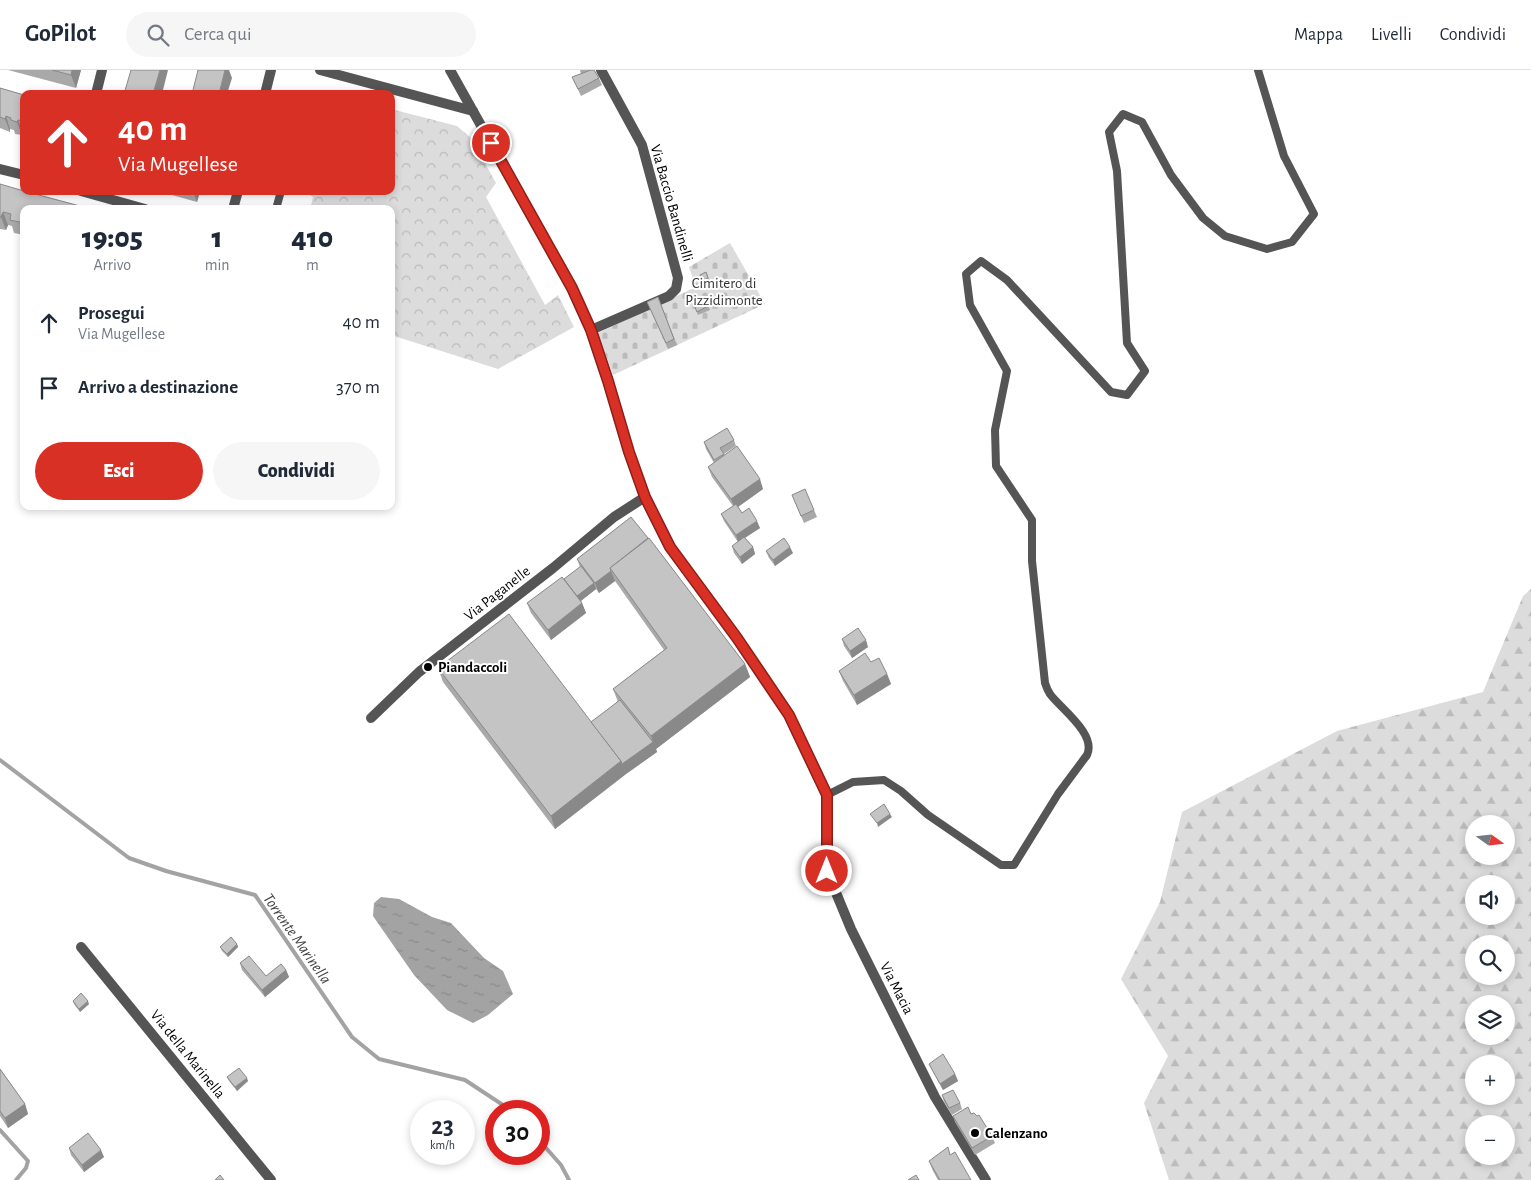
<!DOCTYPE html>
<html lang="it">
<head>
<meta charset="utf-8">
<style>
  :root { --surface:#fff; --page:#f6f6f7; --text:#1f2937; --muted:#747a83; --line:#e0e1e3; --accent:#d93025 }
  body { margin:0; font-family:"Alegreya Sans",sans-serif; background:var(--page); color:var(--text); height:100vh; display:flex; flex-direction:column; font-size:19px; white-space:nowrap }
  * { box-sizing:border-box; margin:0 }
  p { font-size:16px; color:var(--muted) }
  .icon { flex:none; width:28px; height:28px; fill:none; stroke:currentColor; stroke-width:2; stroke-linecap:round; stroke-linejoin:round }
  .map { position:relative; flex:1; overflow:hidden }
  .drawer { position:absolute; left:20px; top:135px; width:375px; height:305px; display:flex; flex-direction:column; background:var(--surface); border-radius:10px; box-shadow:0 2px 8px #0003 }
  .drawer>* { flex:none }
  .banner { position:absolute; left:20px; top:20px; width:375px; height:105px; border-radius:10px; box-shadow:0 2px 8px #0003; background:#d93025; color:#fff; overflow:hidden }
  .needle { width:32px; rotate:105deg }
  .tools { position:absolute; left:1465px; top:745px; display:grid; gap:10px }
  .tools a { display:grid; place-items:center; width:50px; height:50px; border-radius:50%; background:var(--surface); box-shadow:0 2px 8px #0003; font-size:25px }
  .speed { position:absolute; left:410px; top:1030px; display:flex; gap:10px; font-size:25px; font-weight:700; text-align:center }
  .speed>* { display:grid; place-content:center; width:65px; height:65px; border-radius:50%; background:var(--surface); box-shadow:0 2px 8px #0003; line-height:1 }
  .speed small { font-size:12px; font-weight:400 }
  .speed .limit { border:8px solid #d22; background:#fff; color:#111 }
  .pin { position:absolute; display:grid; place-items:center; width:42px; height:42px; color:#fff; margin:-21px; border:2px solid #fff; border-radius:50%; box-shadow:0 1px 5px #0007 }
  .me { position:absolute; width:55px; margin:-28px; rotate:0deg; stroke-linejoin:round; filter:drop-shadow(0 0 4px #0008) }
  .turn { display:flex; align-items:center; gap:18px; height:105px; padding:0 15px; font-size:22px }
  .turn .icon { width:65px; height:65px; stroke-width:2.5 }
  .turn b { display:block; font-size:35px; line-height:42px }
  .eta { display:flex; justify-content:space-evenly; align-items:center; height:85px; text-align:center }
  .eta b { font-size:30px; font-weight:800; line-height:35px }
  .action { display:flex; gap:10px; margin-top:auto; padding:10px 15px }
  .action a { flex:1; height:58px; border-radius:30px; background:var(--accent); color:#fff; font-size:20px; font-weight:800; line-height:58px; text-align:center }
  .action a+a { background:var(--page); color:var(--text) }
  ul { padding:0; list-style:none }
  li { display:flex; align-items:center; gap:15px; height:65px; padding:0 15px }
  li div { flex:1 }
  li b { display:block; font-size:19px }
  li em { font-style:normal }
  header { display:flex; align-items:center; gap:30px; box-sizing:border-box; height:70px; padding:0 25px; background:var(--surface); border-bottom:1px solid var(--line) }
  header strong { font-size:24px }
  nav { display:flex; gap:28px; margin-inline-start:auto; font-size:18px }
  .search { width:350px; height:45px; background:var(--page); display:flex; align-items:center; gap:12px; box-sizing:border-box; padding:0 18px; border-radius:28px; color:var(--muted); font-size:19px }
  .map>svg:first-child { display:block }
  .forest { fill:url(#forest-firs); fill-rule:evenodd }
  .cemetery { fill:url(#cemetery-stones) }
  .park { fill:url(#park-crowns) }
  .water { fill:url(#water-ripples) }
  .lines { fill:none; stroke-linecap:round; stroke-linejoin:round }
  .stream { stroke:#a3a3a3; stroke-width:4 }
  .lane { stroke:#555; stroke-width:8 }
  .street { stroke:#555; stroke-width:10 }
  .wall { fill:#a9a9a9 }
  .shaded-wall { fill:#898989 }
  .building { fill:#c4c4c4; stroke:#898989 }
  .route-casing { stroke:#8d1f18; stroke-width:12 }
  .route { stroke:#d93025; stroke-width:9 }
  .poi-dot { fill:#000; stroke:#fff; stroke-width:2 }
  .labels { text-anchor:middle; stroke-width:4; stroke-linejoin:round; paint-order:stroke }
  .street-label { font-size:15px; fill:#000; stroke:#fff }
  .park-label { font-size:15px; fill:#333; stroke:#fff }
  .poi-label { font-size:15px; font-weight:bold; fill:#000; stroke:#fff; text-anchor:start }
  .water-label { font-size:16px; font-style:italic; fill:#444; stroke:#fff }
</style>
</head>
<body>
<header>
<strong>GoPilot</strong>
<div class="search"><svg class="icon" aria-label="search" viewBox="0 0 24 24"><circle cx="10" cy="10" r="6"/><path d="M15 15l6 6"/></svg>Cerca qui</div>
<nav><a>Mappa</a><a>Livelli</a><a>Condividi</a></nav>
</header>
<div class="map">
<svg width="1531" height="1110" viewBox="0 0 1531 1110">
  <defs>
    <pattern id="forest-firs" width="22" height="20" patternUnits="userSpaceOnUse" patternTransform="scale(1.25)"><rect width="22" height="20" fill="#dcdcdc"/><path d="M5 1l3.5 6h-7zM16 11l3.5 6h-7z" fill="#bbb"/></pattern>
    <pattern id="cemetery-stones" width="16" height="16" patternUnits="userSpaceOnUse" patternTransform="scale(1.25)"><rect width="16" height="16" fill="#dcdcdc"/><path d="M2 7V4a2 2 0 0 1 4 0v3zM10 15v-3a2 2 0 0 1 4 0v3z" fill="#bbb"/></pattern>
    <pattern id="park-crowns" width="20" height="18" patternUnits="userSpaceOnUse" patternTransform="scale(1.25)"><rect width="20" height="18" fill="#dcdcdc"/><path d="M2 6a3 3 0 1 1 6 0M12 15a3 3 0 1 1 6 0" fill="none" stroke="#bbb"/></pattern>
    <pattern id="water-ripples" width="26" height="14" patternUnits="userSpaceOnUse" patternTransform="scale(1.25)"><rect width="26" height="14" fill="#a3a3a3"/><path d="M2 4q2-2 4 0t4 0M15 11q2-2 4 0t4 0" fill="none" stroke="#8b8b8b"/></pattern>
  </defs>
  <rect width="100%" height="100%" fill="#fff"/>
  <path class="forest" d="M1531,519v591h-362l-25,-77 24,-47 -47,-77 39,-77 22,-90 155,-81 146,-39 40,-96zM1474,754h32v32h-32zM1474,814h32v32h-32zM1474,874h32v32h-32zM1474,934h32v32h-32zM1474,994h32v32h-32zM1474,1054h32v32h-32z"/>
  <polygon class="cemetery" points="730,173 765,234 613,305 598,263 696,217 689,197"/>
  <polygon class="park" points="391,39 457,56 471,68 496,113 486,127 545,235 558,225 574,257 498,299 391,265 391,139 310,139 313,127 309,124 310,121 391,121"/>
  <polygon class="water" points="381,827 399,829 432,847 451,853 484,888 503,901 513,924 488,945 473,953 447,940 414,905 373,846 374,833"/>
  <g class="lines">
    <g class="stream">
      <polyline points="0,690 129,788 166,801 255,825 352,967 379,989 465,1010 512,1041"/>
      <polyline points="0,1060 28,1091 26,1098 16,1110"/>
      <polyline points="539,1070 561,1095 569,1110"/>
    </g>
    <g class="lane">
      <polyline points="276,139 281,121"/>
      <path d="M827,725l26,-13 31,-2 17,11 27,24 73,50h13l44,-71 29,-39c10,-21 -27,-47 -37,-61 -2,-3 -4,-8 -5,-11l-13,-122v-41l-36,-54 -1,-36 12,-59 -37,-66 -4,-31 15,-13 26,19 104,112 16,3 18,-24 -18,-28 -10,-172 -8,-39 14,-18 19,8 29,53 32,43 22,18 42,13 25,-7 22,-28 -30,-58 -26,-86"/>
    </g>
    <g class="street">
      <polyline points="320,0 473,41"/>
      <polyline points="450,0 572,218 591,260 608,311 629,382 645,427 670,477 737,568 789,645 827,725 827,801 851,859 935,1027 986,1110"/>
      <polyline points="96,24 102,0"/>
      <polyline points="265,24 271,0"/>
      <polyline points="0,99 24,105"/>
      <polyline points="81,121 145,139"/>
      <polyline points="233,139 238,121"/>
      <polyline points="591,260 669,226 676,219 678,208 642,75 601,0"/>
      <polyline points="371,648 419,602 553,498 614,447 645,427"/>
      <polyline points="81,877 271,1110"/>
    </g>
  </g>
  <g class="wall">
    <polygon points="8,0 81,0 76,18"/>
    <polygon points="580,0 594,0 599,8 602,15 581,26 572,7 581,4"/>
    <polygon points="0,18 24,25 24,63 23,63 22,65 15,64 14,60 10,59 10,62 0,58"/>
    <polygon points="0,114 24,139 24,165 14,163 12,156 8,155 6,160 0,159"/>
    <polygon points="170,121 200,121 197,132 172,125"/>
    <polygon points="706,202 710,211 704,214 700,205"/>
    <polygon points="658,227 677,275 668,279 647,232"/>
    <polygon points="706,230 710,240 698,245 694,235"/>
    <polygon points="734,370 736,376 724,384 725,385 763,419 738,437 742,443 760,458 745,468 753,477 755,484 742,494 734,483 732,476 738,472 724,451 721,444 733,436 712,407 708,397 714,393 706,379 704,372"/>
    <polygon points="792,425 814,440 817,447 804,453"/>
    <polygon points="631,447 745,594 750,607 656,679 657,682 626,704 555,759 443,612 438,598 591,652 618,632 613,619 664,580 615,511 599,523 596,519 581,531 582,533 586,543 551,570 531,543 527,533 564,509 580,497 577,489"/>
    <polygon points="766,481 793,483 775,496 769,488"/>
    <polygon points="842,569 868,577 852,588 844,576"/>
    <polygon points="871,592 887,604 891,614 857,635 843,611 839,601"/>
    <polygon points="237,874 238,877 228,887 222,881 220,877"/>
    <polygon points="240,893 266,906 286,900 289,907 265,927 242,900"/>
    <polygon points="73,931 89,934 80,942 74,934"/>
    <polygon points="929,994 955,1004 958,1011 943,1020 932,1000"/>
    <polygon points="0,999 25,1034 28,1044 8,1058 0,1046"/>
    <polygon points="227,1007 248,1011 237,1021 229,1011"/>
    <polygon points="942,1025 960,1033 962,1039 952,1045 944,1032"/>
    <polygon points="971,1044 992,1066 995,1073 975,1085 955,1052 953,1046"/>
    <polygon points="69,1078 104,1087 84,1102 71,1085"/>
    <polygon points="951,1085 971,1110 938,1110 933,1101 929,1091"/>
  </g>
  <g class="shaded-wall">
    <polygon points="72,0 81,0 76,18 71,5"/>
    <polygon points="160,0 168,0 162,24 153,24"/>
    <polygon points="225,0 229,0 232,8 227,24 219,24"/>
    <polygon points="6,46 10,59 10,62 5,49"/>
    <polygon points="18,50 23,63 22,65 17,52"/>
    <polygon points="193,121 200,121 197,132"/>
    <polygon points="3,142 8,155 6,160 1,147"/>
    <polygon points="760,409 763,419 735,439 731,429"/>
    <polygon points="757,451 760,458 738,472 736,465"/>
    <polygon points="753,477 755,484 742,494 740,487"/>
    <polygon points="790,477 793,483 775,496 773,490"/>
    <polygon points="611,501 615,511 599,523 595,513"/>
    <polygon points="594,513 596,519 578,533 576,526"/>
    <polygon points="582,533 586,543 551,570 548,560"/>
    <polygon points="866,570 868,577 852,588 850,581"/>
    <polygon points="745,594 750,607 656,679 657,682 626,704 622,694 653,672 651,666"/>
    <polygon points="887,604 891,614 857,635 854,625"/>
    <polygon points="621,691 626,704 555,759 551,746"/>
    <polygon points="890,744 892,747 878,757 877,753"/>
    <polygon points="237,874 238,877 228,887 227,884"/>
    <polygon points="286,900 289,907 265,927 262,920"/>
    <polygon points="88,931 89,934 80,942 79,939"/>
    <polygon points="955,1004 958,1011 943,1020 940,1014"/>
    <polygon points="247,1008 248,1011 237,1021 235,1017"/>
    <polygon points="25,1034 28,1044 8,1058 5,1048"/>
    <polygon points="101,1080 104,1087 84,1102 82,1095"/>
  </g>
  <g class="building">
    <polygon points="52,0 72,0 71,5"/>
    <polygon points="131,0 160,0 153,24 124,24"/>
    <polygon points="198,0 225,0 219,24 192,24"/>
    <polygon points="591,0 594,0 599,8 578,19 572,7"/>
    <polygon points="0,18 24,25 24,54 23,54 23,51 18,50 17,52 11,50 11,48 6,46 5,49 0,47"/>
    <polygon points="0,114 24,121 91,139 24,139 24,153 10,150 11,144 3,142 1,147 0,147"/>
    <polygon points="706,202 708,208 702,211 700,205"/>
    <polygon points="658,227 674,269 666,273 647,232"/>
    <polygon points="706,230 708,236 697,242 694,235"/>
    <polygon points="727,358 734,370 720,378 724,384 714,390 704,372"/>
    <polygon points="737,376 760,409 731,429 708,397"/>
    <polygon points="805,419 814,440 801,446 792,425"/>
    <polygon points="736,434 742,443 749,438 757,451 736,465 721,444"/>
    <polygon points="631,447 648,468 610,498 611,501 595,513 577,489"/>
    <polygon points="744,467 753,477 740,487 732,476"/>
    <polygon points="649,468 745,594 651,666 613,619 667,578 610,498"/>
    <polygon points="784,468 790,477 773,490 766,481"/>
    <polygon points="581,496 594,513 577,526 564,509"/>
    <polygon points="562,507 582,533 548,560 527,533"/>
    <polygon points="509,544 621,691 551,746 438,598"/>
    <polygon points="858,558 866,570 850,581 842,569"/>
    <polygon points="865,583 871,592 879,588 887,604 854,625 839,601"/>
    <polygon points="620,630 653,672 622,694 621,691 591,652"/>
    <polygon points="884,734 890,744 877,753 870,744"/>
    <polygon points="231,867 237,874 227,884 220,877"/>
    <polygon points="249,886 266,906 281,894 286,900 262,920 240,893"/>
    <polygon points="81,923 88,931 79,939 73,931"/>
    <polygon points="943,984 955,1004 940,1014 929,994"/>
    <polygon points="239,998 247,1008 235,1017 227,1007"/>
    <polygon points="0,999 25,1034 5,1048 0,1041"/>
    <polygon points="953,1020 960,1033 949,1038 942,1025"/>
    <polygon points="968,1037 971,1044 974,1043 977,1046 979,1045 992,1066 972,1078 953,1046"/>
    <polygon points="88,1063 101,1080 82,1095 69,1078"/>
    <polygon points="948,1077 950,1085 955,1082 971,1110 940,1110 929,1091"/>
    <polygon points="220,1105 224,1110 215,1110"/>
    <polygon points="916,1105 919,1110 908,1110"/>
  </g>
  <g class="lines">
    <defs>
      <polyline id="route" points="491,73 572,218 591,260 608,311 629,382 645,427 670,477 737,568 789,645 827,725 827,801"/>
    </defs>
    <use href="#route" class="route-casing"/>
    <use href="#route" class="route"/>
  </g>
  <g class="poi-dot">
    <circle cx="428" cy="597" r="5"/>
    <circle cx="975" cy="1063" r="5"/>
  </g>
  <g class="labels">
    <g class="street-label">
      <text transform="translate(672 133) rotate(74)" y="5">Via Baccio Bandinelli</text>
      <text transform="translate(497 523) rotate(-38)" y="5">Via Paganelle</text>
      <text transform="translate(897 918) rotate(63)" y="5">Via Macia</text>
      <text transform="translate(188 984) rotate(51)" y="5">Via della Marinella</text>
    </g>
    <g class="park-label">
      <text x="724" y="218">Cimitero di<tspan x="724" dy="17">Pizzidimonte</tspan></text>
    </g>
    <g class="poi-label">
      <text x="438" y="602">Piandaccoli</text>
      <text x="985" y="1068">Calenzano</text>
    </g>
    <g class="water-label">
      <text transform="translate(298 868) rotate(55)" y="6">Torrente Marinella</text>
    </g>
  </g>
</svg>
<div class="tools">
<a><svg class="needle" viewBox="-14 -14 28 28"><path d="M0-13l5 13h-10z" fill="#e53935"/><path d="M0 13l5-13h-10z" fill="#747a83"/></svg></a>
<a><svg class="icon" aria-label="sound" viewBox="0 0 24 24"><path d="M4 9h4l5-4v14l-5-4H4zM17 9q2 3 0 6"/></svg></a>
<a><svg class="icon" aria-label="search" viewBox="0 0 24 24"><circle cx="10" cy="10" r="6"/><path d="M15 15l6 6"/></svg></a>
<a><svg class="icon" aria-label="layers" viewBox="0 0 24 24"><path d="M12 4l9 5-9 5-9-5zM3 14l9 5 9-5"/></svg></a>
<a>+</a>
<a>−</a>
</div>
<div class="speed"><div>23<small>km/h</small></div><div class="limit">30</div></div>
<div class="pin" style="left:491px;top:73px;background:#d93025"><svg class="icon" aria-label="arrive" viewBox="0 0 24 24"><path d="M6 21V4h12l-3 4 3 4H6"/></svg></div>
<svg class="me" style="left:827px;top:801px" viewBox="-20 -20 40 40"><circle r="17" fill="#d93025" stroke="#fff" stroke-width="3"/><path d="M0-11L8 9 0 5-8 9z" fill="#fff"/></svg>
<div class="banner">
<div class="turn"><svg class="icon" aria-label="ahead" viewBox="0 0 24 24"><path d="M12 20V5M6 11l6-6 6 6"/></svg><div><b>40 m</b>Via Mugellese</div></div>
</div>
<section class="drawer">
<div class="eta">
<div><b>19:05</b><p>Arrivo</p></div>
<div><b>1</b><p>min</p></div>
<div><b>410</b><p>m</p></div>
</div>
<ul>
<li><svg class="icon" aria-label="ahead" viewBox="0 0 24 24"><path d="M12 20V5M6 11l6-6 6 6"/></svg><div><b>Prosegui</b><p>Via Mugellese</p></div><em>40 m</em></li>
<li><svg class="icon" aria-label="arrive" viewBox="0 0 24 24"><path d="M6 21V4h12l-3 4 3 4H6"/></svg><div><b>Arrivo a destinazione</b></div><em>370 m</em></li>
</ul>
<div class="action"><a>Esci</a><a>Condividi</a></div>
</section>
</div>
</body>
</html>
